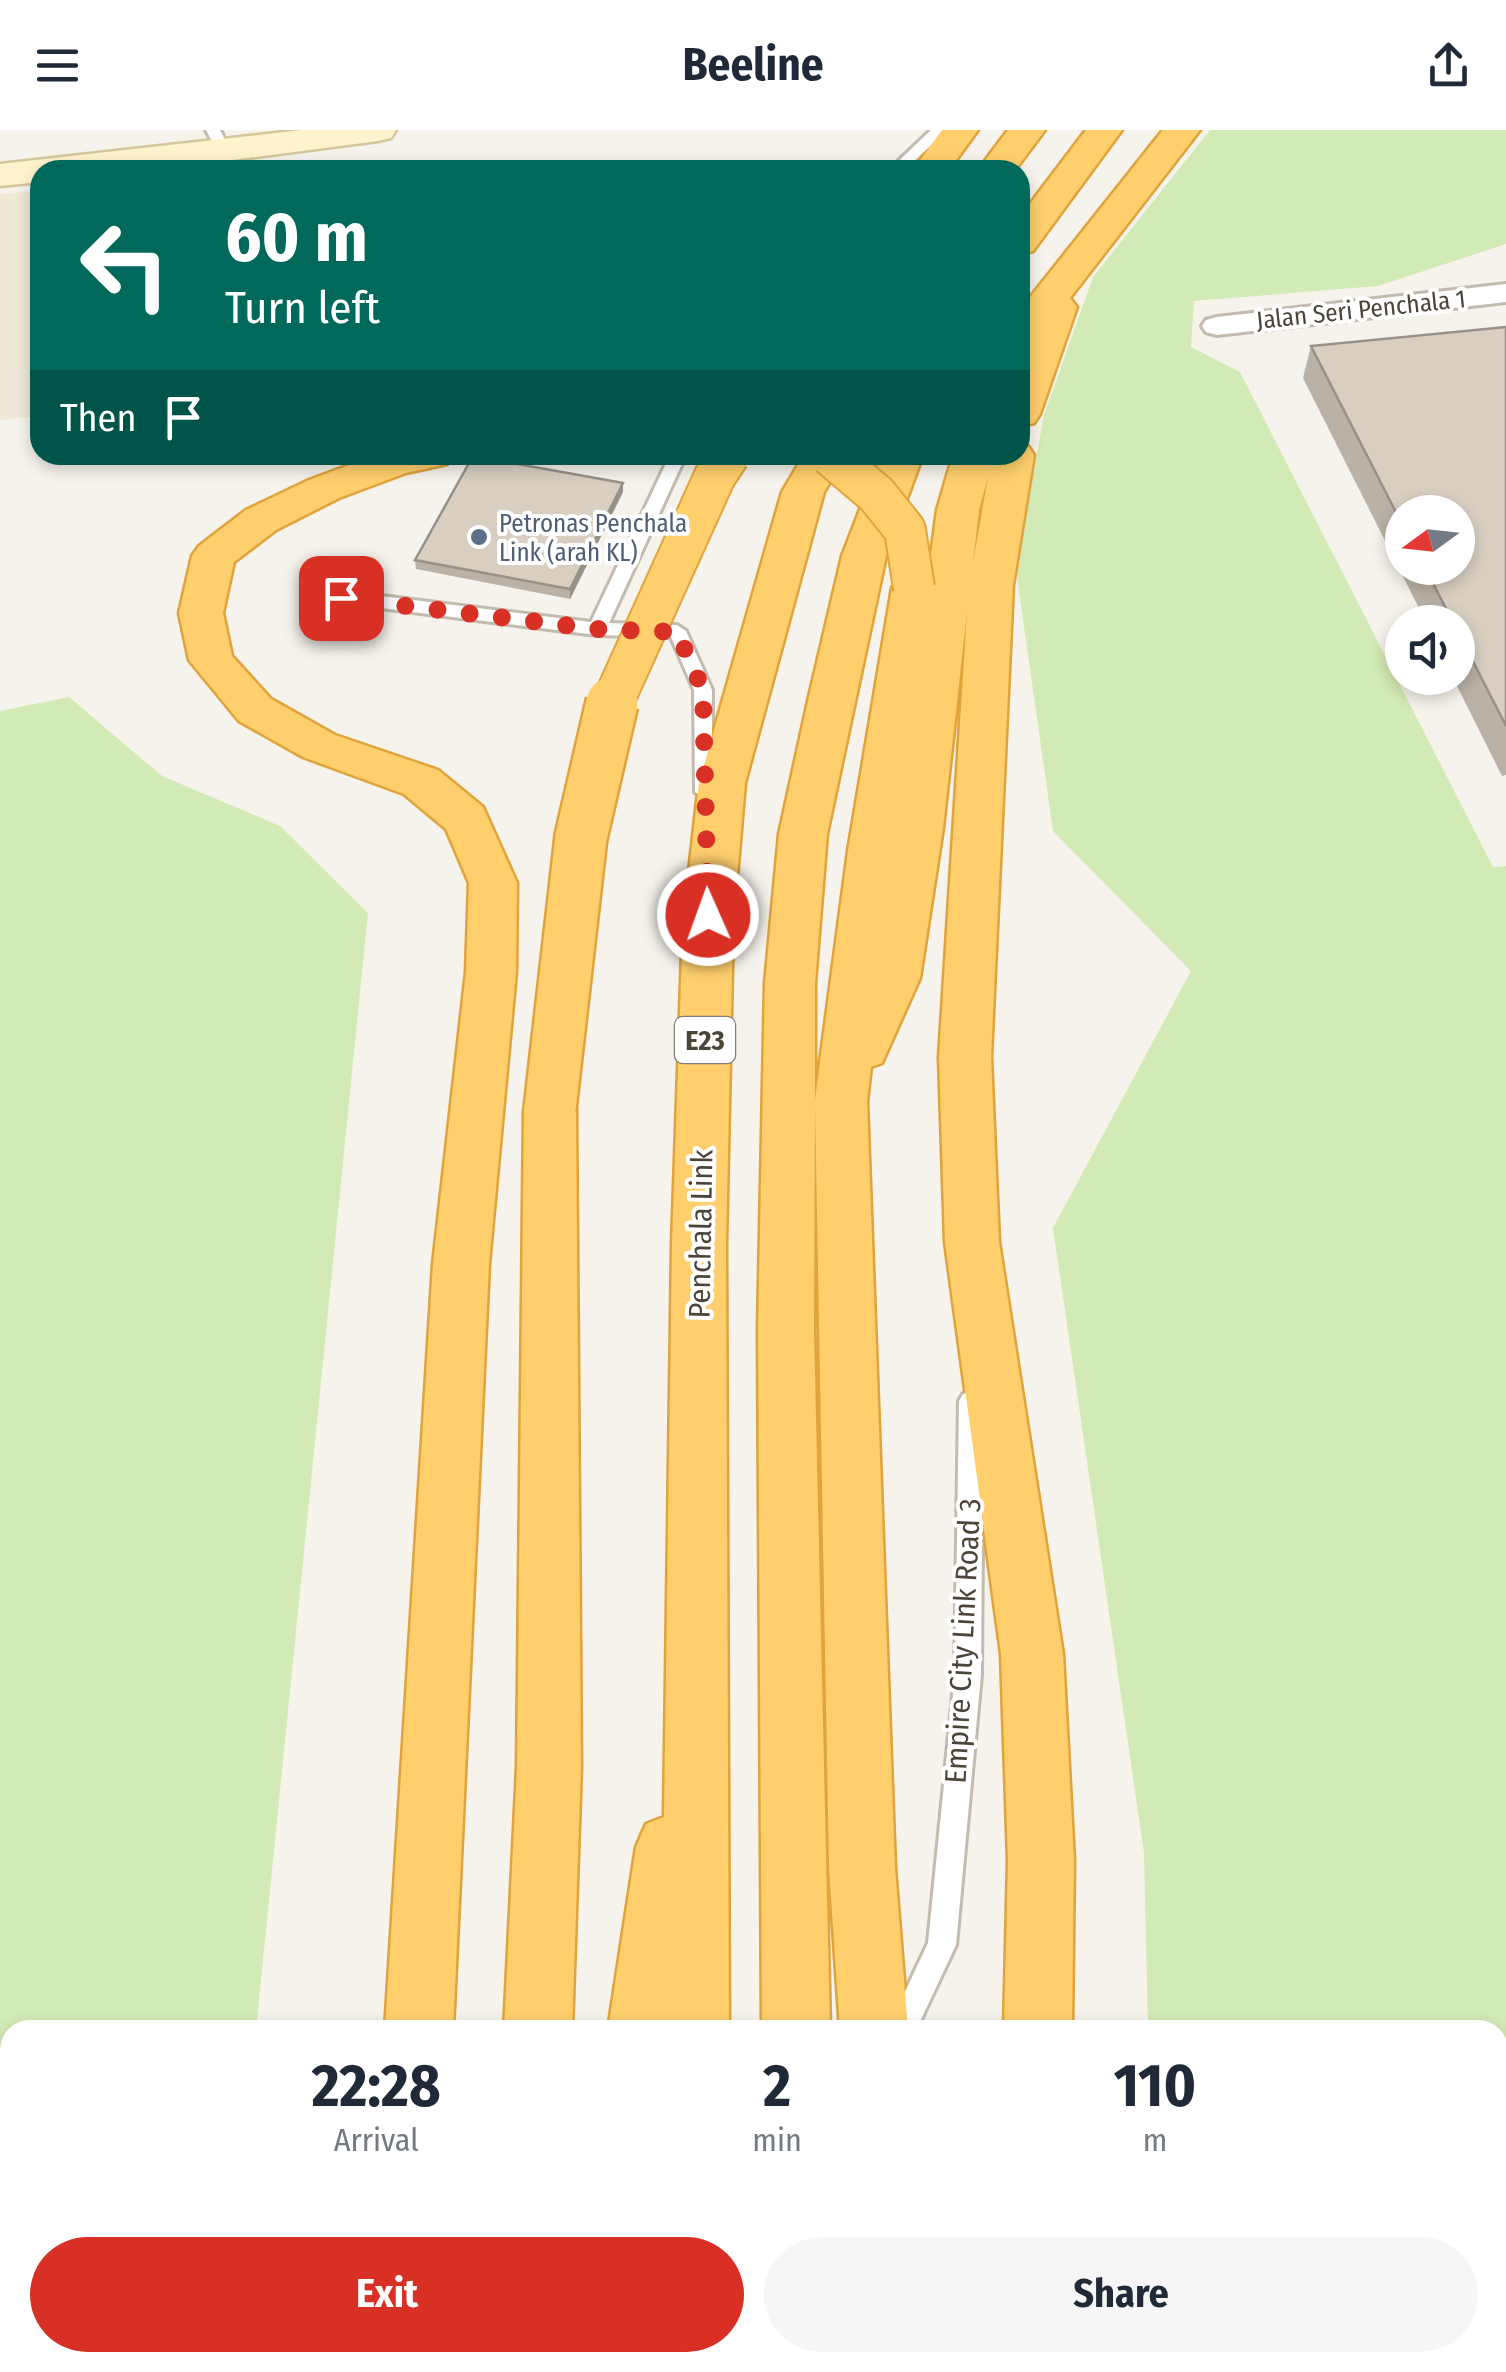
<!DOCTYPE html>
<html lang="en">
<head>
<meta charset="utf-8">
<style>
  :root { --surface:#fff; --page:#f6f6f7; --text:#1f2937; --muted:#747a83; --accent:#d93025 }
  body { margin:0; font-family:"Fira Sans Condensed",sans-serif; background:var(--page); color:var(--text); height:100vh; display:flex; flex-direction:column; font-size:38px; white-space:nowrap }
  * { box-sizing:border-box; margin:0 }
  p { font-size:32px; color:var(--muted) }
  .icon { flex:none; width:55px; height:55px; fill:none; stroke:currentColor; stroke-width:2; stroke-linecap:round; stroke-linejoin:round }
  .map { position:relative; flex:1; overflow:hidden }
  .sheet { position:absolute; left:0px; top:1890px; width:1508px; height:352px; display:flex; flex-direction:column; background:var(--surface); border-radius:30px 30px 0 0; box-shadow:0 5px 15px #0003 }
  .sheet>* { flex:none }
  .top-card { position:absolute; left:30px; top:30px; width:1000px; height:305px; border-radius:30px; box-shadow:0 5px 15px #0003; background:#00695c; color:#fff; overflow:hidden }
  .needle { width:65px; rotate:255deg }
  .controls { position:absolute; left:1385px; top:365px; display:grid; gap:20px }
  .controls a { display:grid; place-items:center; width:90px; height:90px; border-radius:50%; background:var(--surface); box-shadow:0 5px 15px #0003; font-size:50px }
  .pin { position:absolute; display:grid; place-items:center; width:85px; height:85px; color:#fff; margin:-42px; border-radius:20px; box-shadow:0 5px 15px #0006 }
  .me { position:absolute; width:110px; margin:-55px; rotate:358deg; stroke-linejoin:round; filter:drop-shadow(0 0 8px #0008) }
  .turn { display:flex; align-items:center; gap:35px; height:210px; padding:0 30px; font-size:45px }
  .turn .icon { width:130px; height:130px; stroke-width:2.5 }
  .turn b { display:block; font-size:70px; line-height:85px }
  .then { display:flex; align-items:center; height:95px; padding:0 30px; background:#0003; gap:20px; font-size:38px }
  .eta { display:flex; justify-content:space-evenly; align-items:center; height:170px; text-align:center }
  .eta b { font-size:60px; font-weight:700; line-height:70px }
  .primary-button { display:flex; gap:20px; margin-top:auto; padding:20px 30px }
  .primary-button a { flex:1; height:115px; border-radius:60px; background:var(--accent); color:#fff; font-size:40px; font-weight:700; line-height:115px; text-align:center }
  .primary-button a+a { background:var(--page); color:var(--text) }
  header { display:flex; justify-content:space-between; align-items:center; height:130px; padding:0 30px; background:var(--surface); font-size:45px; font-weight:700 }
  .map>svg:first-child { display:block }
  .education { fill:#efe8d6 }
  .green { fill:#d2eab5 }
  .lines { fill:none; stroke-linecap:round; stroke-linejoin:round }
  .lane-casing { stroke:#c2bbae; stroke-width:6 }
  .street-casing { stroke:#c2bbae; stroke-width:6 }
  .secondary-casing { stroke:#d6c79b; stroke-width:5 }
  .highway-casing { stroke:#e0a43c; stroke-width:5 }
  .lane { fill:#fff; fill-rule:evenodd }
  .street { fill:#fff; fill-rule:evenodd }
  .secondary { fill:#fff3cd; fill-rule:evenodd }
  .highway { fill:#ffcf6e; fill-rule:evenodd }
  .highway-bridge-far1-casing { stroke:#e0a43c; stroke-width:44; stroke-linecap:butt }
  .highway-bridge-casing { stroke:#e0a43c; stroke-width:56; stroke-linecap:butt }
  .highway-bridge-far1 { stroke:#ffcf6e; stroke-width:40 }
  .highway-bridge { stroke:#ffcf6e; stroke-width:51 }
  .wall { fill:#bab2a6; fill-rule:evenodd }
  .shaded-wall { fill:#979187 }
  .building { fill:#d8cfc1; stroke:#979187; stroke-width:2.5 }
  .route { stroke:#d93025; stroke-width:18; stroke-dasharray:0 32.4 }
  .service-dot { fill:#5c6f8a; stroke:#fff; stroke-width:4 }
  .labels { text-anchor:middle; stroke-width:8; stroke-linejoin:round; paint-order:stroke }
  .far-street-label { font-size:25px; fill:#4b4439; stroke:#fff }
  .far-service-label { font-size:25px; fill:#4e5e75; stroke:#fff; text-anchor:start }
  .shield { fill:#fff; stroke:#817c74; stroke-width:2.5 }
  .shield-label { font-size:28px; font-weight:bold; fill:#4b4439 }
  .street-label { font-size:30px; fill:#4b4439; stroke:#fff }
</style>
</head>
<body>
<header><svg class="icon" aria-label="menu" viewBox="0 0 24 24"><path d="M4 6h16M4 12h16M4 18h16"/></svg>Beeline<svg class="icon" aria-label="share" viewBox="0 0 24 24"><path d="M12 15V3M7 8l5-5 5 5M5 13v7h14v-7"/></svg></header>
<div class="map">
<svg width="1506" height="2242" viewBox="0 0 1506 2242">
  <rect width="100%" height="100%" fill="#f6f3ec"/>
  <polygon class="education" points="40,61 40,286 0,290 0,64"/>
  <g class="green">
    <polygon points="1210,0 1506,0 1506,114 1378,156 1194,171 1191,217 1240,242 1493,737 1506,736 1506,2168 1498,2170 1498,1900 1148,1900 1144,1723 1053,1098 1191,841 1053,701 1016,440 1044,285 1093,147"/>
    <polygon points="69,567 162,646 280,696 368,783 256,1900 10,1900 10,2232 222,2233 221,2242 0,2242 0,581"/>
  </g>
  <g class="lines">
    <defs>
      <g id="lane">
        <polygon points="206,0 220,0 231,22 229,25 219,25"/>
        <polygon points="931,0 947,0 905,40 889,40"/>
        <polygon points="670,325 686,325 609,493 677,495 686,501 712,560 712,667 705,669 695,662 694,560 671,507 597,505 341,473 332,467 341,461 591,492"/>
        <polygon points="971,1261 979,1264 983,1271 981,1545 956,1815 916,1900 887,1900 928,1813 955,1545 959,1271 963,1264"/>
      </g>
      <polygon id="street" points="1506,154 1506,172 1217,205 1206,202 1202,196 1206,190 1217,187"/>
      <polygon id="secondary" points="302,0 396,0 391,8 378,11 155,40 40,40 40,52 0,56 0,34"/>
      <g id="highway">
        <polygon points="942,0 978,0 949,40 913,40"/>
        <polygon points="1008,0 1045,0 1015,40 978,40"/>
        <polygon points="1086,0 1122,0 1033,121 1020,124 1020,87"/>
        <polygon points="1163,0 1200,0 1070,168 1077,177 1040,284 1034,293 1020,296 1020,180"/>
        <path d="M1020,314l8,2 6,9 -21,130 -22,472 8,185 64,412 11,206 -2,170h-68l4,-170 -7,-206 -56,-412 -6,-185 28,-445 -24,216 -23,150 -38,85 -11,4 -4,34 28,767 13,162h-68l-11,-162 -14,-764 -1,226 16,700h-68l-4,-700 7,-347 14,-149 29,-133 34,-145 39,-101h42l-37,101 -59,278 -12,149v117l33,-249 44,-263 7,-10 15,-4 14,3 9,-67 16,-55h67zM988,347l-15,86 6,-53z"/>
        <polygon points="376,325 453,325 447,334 406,343 339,368 276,400 234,432 223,483 232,526 271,569 335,605 438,640 483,677 517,753 516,842 489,1134 453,1900 385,1900 433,1134 466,842 469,753 446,699 404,664 303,627 239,591 189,530 179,483 192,426 199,416 246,380 309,350"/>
        <polygon points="804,325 846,325 824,362 745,653 733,794 726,1114 729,1900 608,1900 636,1717 646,1694 664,1687 672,1114 683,794 699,653 782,362"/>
        <polygon points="550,958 569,964 576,979 581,1638 572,1900 504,1900 517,1638 524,979 531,964"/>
        <polygon points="364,2232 438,2232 437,2242 363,2242"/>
        <polygon points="486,2232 632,2232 631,2242 486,2242"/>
        <rect x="655" y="2232" width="74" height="10"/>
        <polygon points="778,2232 852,2232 851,2242 777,2242"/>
        <polygon points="858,2232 932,2232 933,2242 859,2242"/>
        <polygon points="996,2232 1070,2232 1069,2242 995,2242"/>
      </g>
    </defs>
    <use href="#lane" class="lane-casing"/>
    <use href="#street" class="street-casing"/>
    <use href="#secondary" class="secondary-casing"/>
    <use href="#highway" class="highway-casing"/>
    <use href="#lane" class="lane"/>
    <use href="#street" class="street"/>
    <use href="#secondary" class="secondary"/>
    <use href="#highway" class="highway"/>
    <defs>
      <g id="highway-bridge-far1">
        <polyline points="830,325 877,365 905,400 914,458"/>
        <polyline points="611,576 715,346 729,325"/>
      </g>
      <polyline id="highway-bridge" points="550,979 581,707 612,573"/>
    </defs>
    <use href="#highway-bridge-far1" class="highway-bridge-far1-casing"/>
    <use href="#highway-bridge" class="highway-bridge-casing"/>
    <use href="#highway-bridge-far1" class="highway-bridge-far1"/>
    <use href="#highway-bridge" class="highway-bridge"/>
  </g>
  <g class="wall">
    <path d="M1506,197v448l-4,1 -49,-98h5v-56h-32l-123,-244 8,-32zM1402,382l56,56h-56z"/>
    <polygon points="623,362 570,469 416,439 415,430"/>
  </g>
  <polygon class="shaded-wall" points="623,353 623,362 570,469 570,459"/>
  <g class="building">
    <polygon points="1506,197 1506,596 1458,502 1458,492 1453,492 1425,438 1458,438 1458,382 1402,382 1402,394 1311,216"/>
    <polygon points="473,326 623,353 570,459 415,430"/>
  </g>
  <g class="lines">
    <polyline class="route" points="341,468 597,499 677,502 703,560 708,785"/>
  </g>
  <circle class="service-dot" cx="479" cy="407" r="10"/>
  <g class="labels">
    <g class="far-street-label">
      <text transform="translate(1361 179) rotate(-6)" y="9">Jalan Seri Penchala 1</text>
    </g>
    <g class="far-service-label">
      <text x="499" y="402">Petronas Penchala<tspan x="499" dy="29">Link (arah KL)</tspan></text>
    </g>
    <rect class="shield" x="675" y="887" width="60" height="46" rx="8"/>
    <g class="shield-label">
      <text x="705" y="920">E23</text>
    </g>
    <g class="street-label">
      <text transform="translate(701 1104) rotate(-89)" y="10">Penchala Link</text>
      <text transform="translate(963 1511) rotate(-87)" y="10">Empire City Link Road 3</text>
    </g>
  </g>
</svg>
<div class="controls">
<a><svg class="needle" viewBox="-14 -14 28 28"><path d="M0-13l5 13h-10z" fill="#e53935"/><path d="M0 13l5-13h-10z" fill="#747a83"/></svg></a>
<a><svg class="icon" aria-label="sound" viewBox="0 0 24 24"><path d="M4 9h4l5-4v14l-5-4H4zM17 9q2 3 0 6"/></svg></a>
</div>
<div class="pin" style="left:341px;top:468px;background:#d93025"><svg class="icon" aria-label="arrive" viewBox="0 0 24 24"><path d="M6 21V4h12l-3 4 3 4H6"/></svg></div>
<svg class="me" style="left:708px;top:785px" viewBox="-20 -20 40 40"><circle r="17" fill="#d93025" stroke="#fff" stroke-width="3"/><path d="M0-11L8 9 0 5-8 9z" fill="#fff"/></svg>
<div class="top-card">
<div class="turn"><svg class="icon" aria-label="left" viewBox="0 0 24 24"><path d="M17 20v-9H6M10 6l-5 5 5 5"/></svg><div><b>60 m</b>Turn left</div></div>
<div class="then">Then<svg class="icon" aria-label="arrive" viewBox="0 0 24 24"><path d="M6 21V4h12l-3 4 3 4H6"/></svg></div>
</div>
<section class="sheet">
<div class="eta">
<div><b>22:28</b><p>Arrival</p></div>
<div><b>2</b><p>min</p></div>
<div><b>110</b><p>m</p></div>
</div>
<div class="primary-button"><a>Exit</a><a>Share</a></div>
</section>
</div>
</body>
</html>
